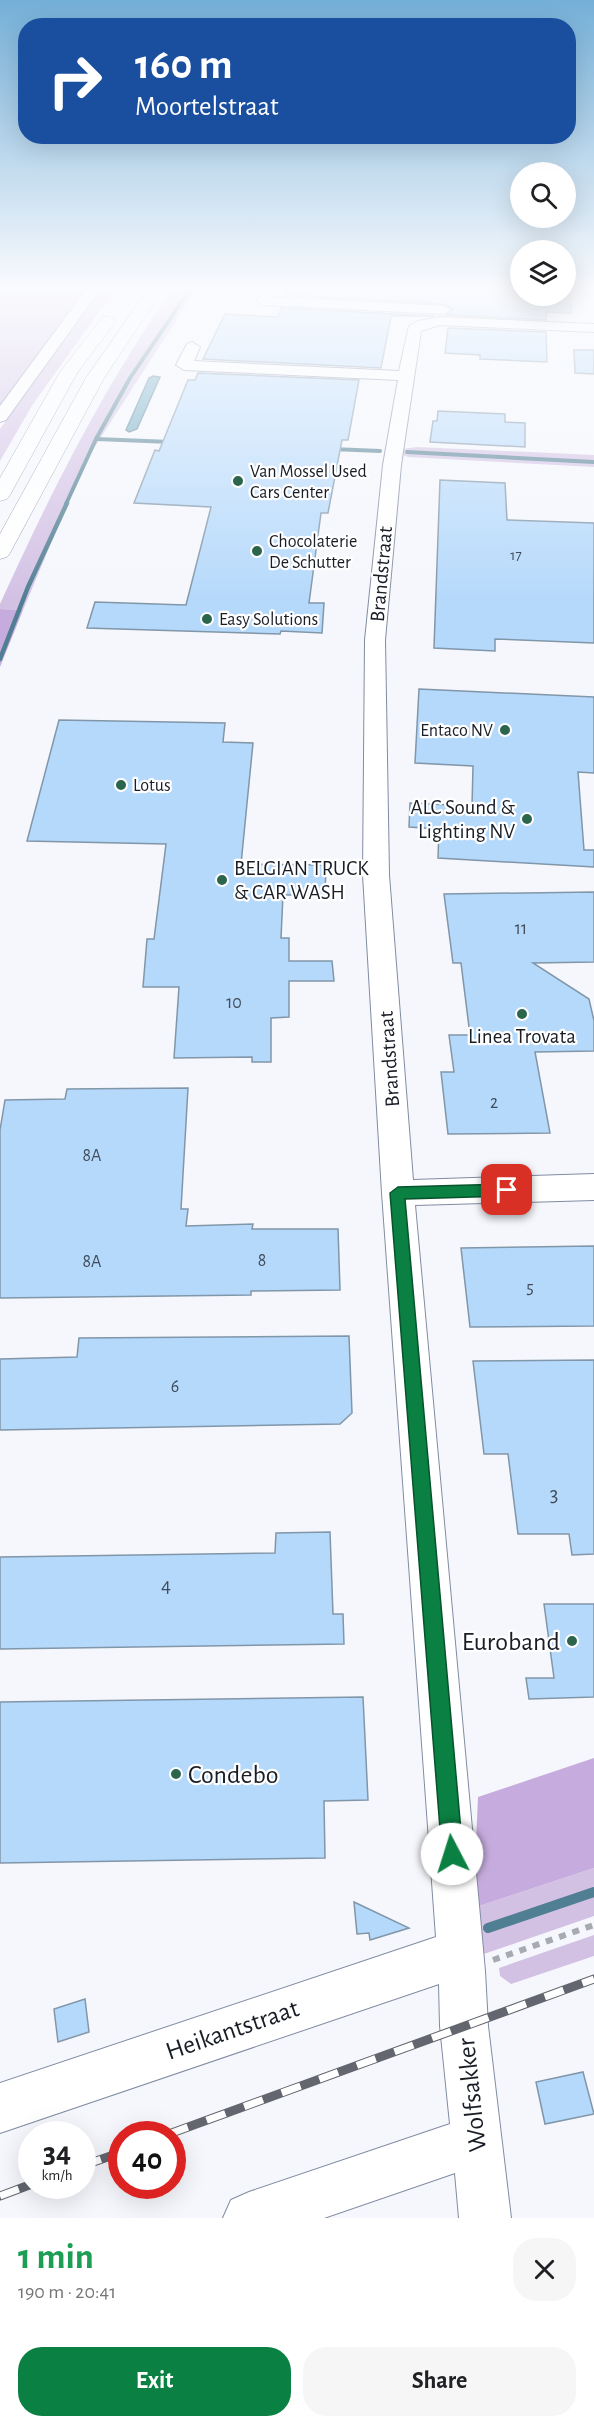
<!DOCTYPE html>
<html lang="en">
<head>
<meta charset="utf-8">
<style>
  :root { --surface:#fff; --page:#f6f6f6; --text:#202124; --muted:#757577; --accent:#0b8043 }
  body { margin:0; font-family:"Alegreya Sans",sans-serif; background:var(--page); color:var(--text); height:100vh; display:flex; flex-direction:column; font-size:22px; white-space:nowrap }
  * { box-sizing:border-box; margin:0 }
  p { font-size:20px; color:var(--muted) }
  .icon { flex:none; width:33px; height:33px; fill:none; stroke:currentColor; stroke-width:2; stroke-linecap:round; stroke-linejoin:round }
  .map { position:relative; height:2218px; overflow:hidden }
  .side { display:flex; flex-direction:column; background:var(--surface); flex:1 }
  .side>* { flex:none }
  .guide { position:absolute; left:18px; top:18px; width:558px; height:126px; border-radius:24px; box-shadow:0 6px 24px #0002; background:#1a4fa0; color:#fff; overflow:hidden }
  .tools { position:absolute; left:510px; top:162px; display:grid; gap:12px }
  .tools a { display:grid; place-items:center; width:66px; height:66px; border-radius:50%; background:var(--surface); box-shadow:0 6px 24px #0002; font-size:30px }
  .speed { position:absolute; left:18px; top:2121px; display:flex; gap:12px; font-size:30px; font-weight:700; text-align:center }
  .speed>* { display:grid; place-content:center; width:78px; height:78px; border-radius:50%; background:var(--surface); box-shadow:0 6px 24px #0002; line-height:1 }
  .speed small { font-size:15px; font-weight:400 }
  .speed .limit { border:9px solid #d22; background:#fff; color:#111 }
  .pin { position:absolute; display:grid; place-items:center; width:51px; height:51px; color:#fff; margin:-26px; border-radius:12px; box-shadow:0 3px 9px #0006 }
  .me { position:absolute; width:66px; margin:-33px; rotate:355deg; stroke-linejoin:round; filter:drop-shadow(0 0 4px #0008) }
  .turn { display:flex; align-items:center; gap:21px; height:126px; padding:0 18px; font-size:27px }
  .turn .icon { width:78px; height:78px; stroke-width:2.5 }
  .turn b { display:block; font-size:42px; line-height:51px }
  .round { display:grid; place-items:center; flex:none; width:63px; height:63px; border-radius:24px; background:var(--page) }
  .overview { display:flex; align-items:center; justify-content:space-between; height:102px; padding:0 18px }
  h1 { font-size:36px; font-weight:700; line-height:45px; color:#1e9e55 }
  .action { display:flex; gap:12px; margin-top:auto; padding:12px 18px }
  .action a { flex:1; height:69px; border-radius:24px; background:var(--accent); color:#fff; font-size:24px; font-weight:700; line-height:69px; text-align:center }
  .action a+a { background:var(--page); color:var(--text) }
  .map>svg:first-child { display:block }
  .green { fill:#d3c1e4 }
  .forest { fill:#c6acde }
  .water { fill:#67a7c1; stroke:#507e92; stroke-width:1.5 }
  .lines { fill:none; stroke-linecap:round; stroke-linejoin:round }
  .stream-far2 { stroke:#507e92; stroke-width:4 }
  .stream-far1 { stroke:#507e92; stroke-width:4.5 }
  .stream { stroke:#507e92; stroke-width:10 }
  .building { fill:#b5d9fb; stroke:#8196a9; stroke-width:1.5 }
  .minor-casing { stroke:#818ba2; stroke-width:2 }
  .highway-casing { stroke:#818ba2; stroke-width:1 }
  .path { stroke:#a7aab0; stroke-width:6; stroke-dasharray:7 7; stroke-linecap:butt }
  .minor { fill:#fff; fill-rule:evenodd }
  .highway { fill:#fff; fill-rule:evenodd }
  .rail-casing { stroke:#63666e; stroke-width:9 }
  .rail { stroke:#fff; stroke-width:7; stroke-dasharray:20; stroke-linecap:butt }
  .route { fill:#0b8043; stroke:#07532c; stroke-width:1.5 }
  .poi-dot { fill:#2b654e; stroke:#fff; stroke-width:2 }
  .labels { text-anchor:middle; stroke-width:4.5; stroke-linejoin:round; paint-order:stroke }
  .far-number-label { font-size:15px; fill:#404c5b }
  .far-poi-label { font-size:18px; fill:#191d26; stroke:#fff; text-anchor:start }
  .number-label { font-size:18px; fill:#404c5b }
  .street-label { font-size:21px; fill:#191d26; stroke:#fff }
  .poi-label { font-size:21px; fill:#191d26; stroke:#fff; text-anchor:end }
  .near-number-label { font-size:21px; fill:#404c5b }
  .near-poi-label { font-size:26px; fill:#191d26; stroke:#fff; text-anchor:end }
  .near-street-label { font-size:26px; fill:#191d26; stroke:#fff }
</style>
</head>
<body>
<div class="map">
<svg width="594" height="2218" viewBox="0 0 594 2218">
  <rect width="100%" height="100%" fill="#f5f7fc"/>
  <g class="green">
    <polygon points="0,291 88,291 0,408"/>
    <polygon points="100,291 114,291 33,404 0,461 0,429"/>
    <path d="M171,291h24l-110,171 -62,148 -23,-1v-5c49,-108 103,-216 171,-313z"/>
    <polygon points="417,447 594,455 594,467 408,457 401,454 403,449"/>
    <polygon points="594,1868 594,1916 478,1956 473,1908"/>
    <polygon points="594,1935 594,1956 511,1984 500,1976 499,1968"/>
  </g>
  <g class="forest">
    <polygon points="0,609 23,610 0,667"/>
    <polygon points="594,1758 594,1868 473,1908 478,1797"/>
  </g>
  <polygon class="water" points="153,376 160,377 137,429 129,432 126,430 149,378"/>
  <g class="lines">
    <g class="stream-far2">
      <polyline points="171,442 96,439 130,378 189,291"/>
      <polyline points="332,449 380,451"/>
      <polyline points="407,452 594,462"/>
      <polyline points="66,504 96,439"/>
    </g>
    <polyline class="stream-far1" points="0,659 28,587 67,503"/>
    <polyline class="stream" points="488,1928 594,1892"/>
  </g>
  <g class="building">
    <polygon points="287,291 520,291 520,296 570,296 571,313 546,312 546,320 447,315 453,309 444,304 285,295"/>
    <polygon points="281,308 434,316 391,316 381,368 203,359 225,314 278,317"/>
    <polygon points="448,328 546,332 547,362 480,359 480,355 445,353"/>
    <polygon points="574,350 594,350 594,374 575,373"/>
    <polygon points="198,373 359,380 348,440 342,440 328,513 321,513 309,603 324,603 322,633 281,631 280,634 87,628 95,602 186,605 211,507 134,503 155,450 159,451 188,380 195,380"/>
    <polygon points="438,411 505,414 505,422 525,423 525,447 430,442 433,421 437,421"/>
    <polygon points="440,480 505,483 507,520 594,523 594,643 495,639 495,651 434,648"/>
    <polygon points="419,689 594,697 594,773 578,772 584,850 594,850 594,867 438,858 439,829 409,827 410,803 472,806 473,766 415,763"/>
    <polygon points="59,720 225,723 223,742 253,743 241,864 326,865 325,895 283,895 281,938 289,938 289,961 332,961 334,981 289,981 289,1017 271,1018 271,1062 252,1062 252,1057 174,1058 179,987 143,987 147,939 154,939 166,844 27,841"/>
    <polygon points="594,892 594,962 533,963 589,999 594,1021 594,1051 535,1052 550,1133 448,1134 441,1072 454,1072 449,1035 470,1035 461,963 453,963 444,894"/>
    <polygon points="188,1088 181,1209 188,1209 186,1226 253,1224 252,1229 338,1229 340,1290 251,1291 251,1295 0,1298 0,1130 5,1100 65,1099 67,1089"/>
    <polygon points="594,1246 594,1326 470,1327 461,1248"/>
    <polygon points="349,1336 352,1413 340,1424 0,1430 0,1359 77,1357 79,1338"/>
    <polygon points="594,1360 594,1554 572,1555 569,1534 518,1534 508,1454 484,1454 473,1361"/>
    <polygon points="330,1532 333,1614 343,1614 344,1644 0,1649 0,1557 275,1553 276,1533"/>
    <polygon points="544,1604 594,1604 594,1697 529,1699 526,1678 554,1678"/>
    <polygon points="363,1697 368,1800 324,1801 325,1858 0,1863 0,1702"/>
    <polygon points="354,1902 409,1928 370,1940 369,1933 357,1934"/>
    <polygon points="85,1999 89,2032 58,2042 54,2009"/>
    <polygon points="583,2072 594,2114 545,2124 536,2082"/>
  </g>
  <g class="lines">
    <defs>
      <g id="minor">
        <polygon points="85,291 99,291 6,420 0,422 0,406"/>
        <polygon points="261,291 275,291 273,297 444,306 451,310 444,314 264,305 257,301"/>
        <polygon points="440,317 594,324 594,332 440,325 421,331 401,465 385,640 389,875 413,1180 594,1174 594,1200 415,1205 485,1971 488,2026 511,2218 459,2218 455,2173 324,2218 223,2218 231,2200 249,2192 450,2124 440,2026 439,1984 0,2133 0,2083 436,1937 382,1193 363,875 365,640 383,465 398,380 184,370 176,365 187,344 192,342 200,347 194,361 399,371 409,326 418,321"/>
      </g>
      <g id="highway">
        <polygon points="147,291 162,291 104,378 10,553 7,557 0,559 0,534 86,378"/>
        <polygon points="108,316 116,321 77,373 10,495 7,499 0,501 0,478 60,372 102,318"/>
      </g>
    </defs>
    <use href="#minor" class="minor-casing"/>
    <use href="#highway" class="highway-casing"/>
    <polyline class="path" points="493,1960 594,1925"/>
    <use href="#minor" class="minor"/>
    <use href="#highway" class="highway"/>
    <defs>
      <g id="rail">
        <polyline points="169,2134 594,1979"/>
        <polyline points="82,2166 122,2152"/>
        <polyline points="0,2196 32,2184"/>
      </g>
    </defs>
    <use href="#rail" class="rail-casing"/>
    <use href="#rail" class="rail"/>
  </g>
  <linearGradient id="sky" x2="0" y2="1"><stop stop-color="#74afd8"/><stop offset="0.48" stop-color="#fafbfe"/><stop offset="1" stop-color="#fafbfe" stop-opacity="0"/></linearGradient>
  <rect width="594" height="601" fill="url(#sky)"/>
  <polygon class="route" points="507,1184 514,1190 507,1196 405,1199 463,1854 460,1861 452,1864 445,1861 442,1854 390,1193 398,1187"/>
  <g class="poi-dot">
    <circle cx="238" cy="481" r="6"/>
    <circle cx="257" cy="551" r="6"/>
    <circle cx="207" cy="619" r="6"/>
    <circle cx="505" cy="730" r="6"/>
    <circle cx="121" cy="785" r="6"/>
    <circle cx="527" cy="819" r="6"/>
    <circle cx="222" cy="880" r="6"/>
    <circle cx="522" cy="1014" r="6"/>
    <circle cx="572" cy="1641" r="6"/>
    <circle cx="176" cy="1774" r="6"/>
  </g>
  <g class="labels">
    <g class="far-number-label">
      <text x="516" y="560">17</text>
    </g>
    <g class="far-poi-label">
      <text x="250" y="477">Van Mossel Used<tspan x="250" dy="21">Cars Center</tspan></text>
      <text x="269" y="547">Chocolaterie<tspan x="269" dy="21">De Schutter</tspan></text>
      <text x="219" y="625">Easy Solutions</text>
      <text x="493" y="736" text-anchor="end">Entaco NV</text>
      <text x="133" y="791">Lotus</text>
    </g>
    <g class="number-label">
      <text x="521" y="934">11</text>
      <text x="234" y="1008">10</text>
      <text x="494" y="1108">2</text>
      <text x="92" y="1161">8A</text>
      <text x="262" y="1266">8</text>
      <text x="92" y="1267">8A</text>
      <text x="530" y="1293">5</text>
      <text x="175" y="1392">6</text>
    </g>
    <g class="street-label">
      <text transform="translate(381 574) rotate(-85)" y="7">Brandstraat</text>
      <text transform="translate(389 1059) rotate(-94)" y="7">Brandstraat</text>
    </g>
    <g class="poi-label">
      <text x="515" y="814">ALC Sound &amp;<tspan x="515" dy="24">Lighting NV</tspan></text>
      <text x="234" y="875" text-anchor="start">BELGIAN TRUCK<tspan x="234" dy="24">&amp; CAR WASH</tspan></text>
      <text x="522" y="1043" text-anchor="middle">Linea Trovata</text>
    </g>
    <g class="near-number-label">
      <text x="554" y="1501">3</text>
      <text x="166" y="1592">4</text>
    </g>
    <g class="near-poi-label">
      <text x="560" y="1650">Euroband</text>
      <text x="188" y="1783" text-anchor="start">Condebo</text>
    </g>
    <g class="near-street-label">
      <text transform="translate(232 2029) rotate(-19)" y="9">Heikantstraat</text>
      <text transform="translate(471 2095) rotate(-96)" y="9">Wolfsakker</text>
    </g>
  </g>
</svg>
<div class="tools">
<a><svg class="icon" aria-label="search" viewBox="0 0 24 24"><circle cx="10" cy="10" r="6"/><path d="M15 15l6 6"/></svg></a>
<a><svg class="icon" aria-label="layers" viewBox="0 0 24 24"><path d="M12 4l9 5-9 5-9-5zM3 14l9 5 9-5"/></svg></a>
</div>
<div class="speed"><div>34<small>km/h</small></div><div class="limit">40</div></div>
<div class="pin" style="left:507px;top:1190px;background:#d93025"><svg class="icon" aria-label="arrive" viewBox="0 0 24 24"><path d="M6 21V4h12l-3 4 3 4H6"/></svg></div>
<svg class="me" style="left:452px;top:1854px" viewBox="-20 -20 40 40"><circle r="19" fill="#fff"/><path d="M0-13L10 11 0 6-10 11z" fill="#0b8043"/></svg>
<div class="guide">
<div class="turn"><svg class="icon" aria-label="right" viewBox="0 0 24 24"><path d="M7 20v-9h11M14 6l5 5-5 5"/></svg><div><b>160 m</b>Moortelstraat</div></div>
</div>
</div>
<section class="side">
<div class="overview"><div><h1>1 min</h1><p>190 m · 20:41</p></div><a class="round"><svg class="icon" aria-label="close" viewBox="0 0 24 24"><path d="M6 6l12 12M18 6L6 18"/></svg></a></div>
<div class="action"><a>Exit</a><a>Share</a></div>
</section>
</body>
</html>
